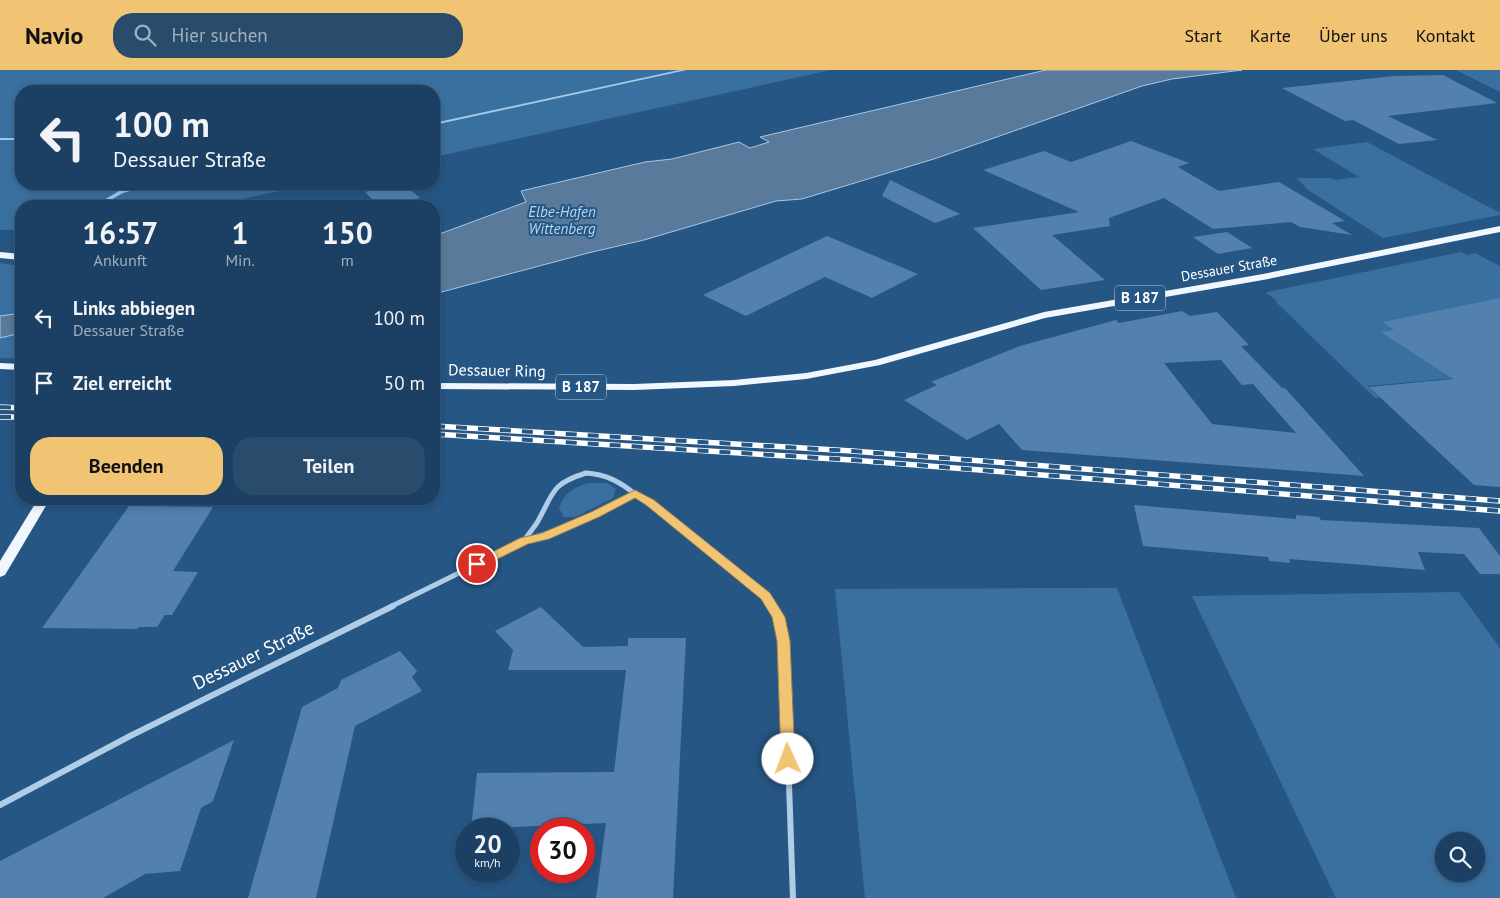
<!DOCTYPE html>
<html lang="de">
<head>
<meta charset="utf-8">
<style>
  :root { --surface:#1c4063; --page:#294b6c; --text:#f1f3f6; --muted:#a0afbe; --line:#3a5978; --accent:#f1c474 }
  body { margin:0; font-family:"PT Sans",sans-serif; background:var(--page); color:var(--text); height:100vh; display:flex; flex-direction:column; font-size:19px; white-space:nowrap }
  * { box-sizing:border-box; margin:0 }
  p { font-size:16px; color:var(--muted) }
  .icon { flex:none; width:28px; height:28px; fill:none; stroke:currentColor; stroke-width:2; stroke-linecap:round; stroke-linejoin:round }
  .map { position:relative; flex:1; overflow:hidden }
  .details { position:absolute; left:15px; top:130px; width:425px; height:305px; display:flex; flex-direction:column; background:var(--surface); border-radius:20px; box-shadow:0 2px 8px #0003,0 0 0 1px var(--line) }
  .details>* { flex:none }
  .guide { position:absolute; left:15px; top:15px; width:425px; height:105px; border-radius:20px; box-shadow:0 2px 8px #0003,0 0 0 1px var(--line); background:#1c4063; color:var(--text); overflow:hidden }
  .tools { position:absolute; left:1435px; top:762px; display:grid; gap:10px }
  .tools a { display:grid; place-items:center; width:50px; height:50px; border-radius:50%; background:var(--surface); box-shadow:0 2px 8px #0003,0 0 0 1px var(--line); font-size:25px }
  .speed { position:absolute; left:455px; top:748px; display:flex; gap:10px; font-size:25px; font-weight:700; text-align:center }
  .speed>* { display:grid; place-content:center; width:65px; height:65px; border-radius:50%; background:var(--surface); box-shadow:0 2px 8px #0003,0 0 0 1px var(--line); line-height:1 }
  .speed small { font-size:12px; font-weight:400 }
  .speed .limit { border:8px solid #d22; background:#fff; color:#111 }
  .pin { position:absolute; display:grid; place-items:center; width:42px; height:42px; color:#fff; margin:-21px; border:2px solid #fff; border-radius:50%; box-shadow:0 1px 5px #0007 }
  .me { position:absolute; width:55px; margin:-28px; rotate:358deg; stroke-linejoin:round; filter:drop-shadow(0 0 4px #0008) }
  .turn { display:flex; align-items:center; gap:18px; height:105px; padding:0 15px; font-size:22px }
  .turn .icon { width:65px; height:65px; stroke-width:2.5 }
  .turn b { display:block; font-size:35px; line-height:42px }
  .eta { display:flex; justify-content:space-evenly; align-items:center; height:85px; text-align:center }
  .eta b { font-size:30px; font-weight:800; line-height:35px }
  .button { display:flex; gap:10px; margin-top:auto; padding:10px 15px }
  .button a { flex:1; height:58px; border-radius:20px; background:var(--accent); color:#111; font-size:20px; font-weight:800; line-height:58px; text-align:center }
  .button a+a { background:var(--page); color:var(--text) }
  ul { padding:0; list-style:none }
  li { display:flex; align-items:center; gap:15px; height:65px; padding:0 15px }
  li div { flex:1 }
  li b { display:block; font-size:19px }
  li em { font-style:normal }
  header { display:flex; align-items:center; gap:30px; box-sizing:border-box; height:70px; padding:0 25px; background:var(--accent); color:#111 }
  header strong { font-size:24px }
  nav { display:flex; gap:28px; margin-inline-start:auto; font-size:18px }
  .search { width:350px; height:45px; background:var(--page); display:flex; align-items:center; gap:12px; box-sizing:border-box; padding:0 18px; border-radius:20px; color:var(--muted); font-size:19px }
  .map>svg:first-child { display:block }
  .green { fill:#3a70a0; fill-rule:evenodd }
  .water { fill:#597a9a; stroke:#a4c8e8 }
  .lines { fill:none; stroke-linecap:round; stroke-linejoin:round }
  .stream { fill:#a4c8e8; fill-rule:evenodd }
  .building { fill:#5281ad; fill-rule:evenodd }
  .minor-far1 { stroke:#afcde7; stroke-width:5 }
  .minor { stroke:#afcde7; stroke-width:6 }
  .primary { fill:#f1f7fe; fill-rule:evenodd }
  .rail-casing { stroke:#fff; stroke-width:5.5 }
  .rail { stroke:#265684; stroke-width:4; stroke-dasharray:11; stroke-linecap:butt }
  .route { fill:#f1c474; stroke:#9d7f4b }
  .labels { text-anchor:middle; stroke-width:4; stroke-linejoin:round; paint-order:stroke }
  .far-street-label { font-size:14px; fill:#fff; stroke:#265684 }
  .far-water-label { font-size:15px; font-style:italic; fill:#bbd6ef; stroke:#265684 }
  .shield { fill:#265684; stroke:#beccda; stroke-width:1 }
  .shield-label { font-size:15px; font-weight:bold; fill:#fff }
  .street-label { font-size:16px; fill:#fff; stroke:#265684 }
  .near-street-label { font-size:19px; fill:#fff; stroke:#265684 }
</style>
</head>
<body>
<header>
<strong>Navio</strong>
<div class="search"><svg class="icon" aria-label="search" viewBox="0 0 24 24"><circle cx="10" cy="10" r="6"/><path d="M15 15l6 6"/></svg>Hier suchen</div>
<nav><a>Start</a><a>Karte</a><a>Über uns</a><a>Kontakt</a></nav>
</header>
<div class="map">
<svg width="1500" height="828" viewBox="0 0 1500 828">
  <rect width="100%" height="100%" fill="#265684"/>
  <g class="green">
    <polygon points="0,0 831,0 434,87 434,21 21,21 21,114 312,114 210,136 21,136 21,160 0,160"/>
    <polygon points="1456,0 1500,0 1500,22"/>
    <polygon points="1367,72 1500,143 1500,145 1383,168 1308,120 1297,108 1331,108 1335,110 1359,107 1313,79"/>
    <polygon points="1461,182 1467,185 1475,183 1500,196 1500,304 1368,316 1380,328 1375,328 1276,232 1276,230 1266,223 1267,222"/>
    <polygon points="0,193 21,196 21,289 0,288"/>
    <path d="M588,413h19l9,6 -3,9 -38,19h-11l-5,-9c5,-15 14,-20 29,-25z"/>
    <polygon points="1117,518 1236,828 865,828 835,519"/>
    <path d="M1459,522l41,56v250h-164l-144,-302zM1444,771h32v33h-32z"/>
  </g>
  <g class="water">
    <polygon points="1046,0 1242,0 1172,9 1142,16 937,88 802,129 776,131 644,170 588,183 434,224 434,166 526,132 521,121 645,92 672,89 739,72 750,78 769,72 760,67"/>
    <polygon points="21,243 21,263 0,268 0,246"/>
  </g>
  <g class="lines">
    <g class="stream">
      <polygon points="679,0 687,0 434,55 434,53"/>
      <rect x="0" y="68" width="21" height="2"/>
      <polygon points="147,114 154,114 123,123 100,136 94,136 119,121"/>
    </g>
  </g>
  <g class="building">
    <polygon points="1443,5 1497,33 1388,46 1437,70 1399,74 1353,50 1345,51 1282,18 1394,6"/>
    <polygon points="1131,71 1189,93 1178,97 1219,121 1279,112 1345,151 1332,153 1352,165 1300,157 1291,152 1213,159 1164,128 1109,148 1110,156 1052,165 1105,210 1041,220 973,158 1079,142 983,100 1044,81 1071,92"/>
    <polygon points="890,110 960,144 935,153 882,126"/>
    <polygon points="398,114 404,114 420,128 387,136 379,136 365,122"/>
    <polygon points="1227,162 1252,178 1218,184 1193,167"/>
    <polygon points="827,166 918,204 872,228 825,207 746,246 703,225"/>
    <polygon points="1500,228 1500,417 1474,415 1369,317 1453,309 1381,262 1394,260 1383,252"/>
    <path d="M1182,241l8,5 27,-4 32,33 -8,1 41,42h3l79,88 -342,-26 -23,-26 -32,16 -63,-40 33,-15 -6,-3 89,-36 96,-26 3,3zM1221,290l21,25 11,-1 43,49 -84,-9 -48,-61z"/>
    <polygon points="1134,435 1296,449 1296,445 1319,447 1321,450 1479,458 1500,486 1500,504 1480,504 1464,484 1418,482 1425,500 1289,489 1290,493 1269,491 1268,487 1143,476"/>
    <polygon points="129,436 213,437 173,501 198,502 172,545 165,545 157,557 139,557 137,559 42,558"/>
    <polygon points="541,537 583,577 628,576 628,568 686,568 673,828 596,828 606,753 471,759 477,703 614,702 626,600 508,600 513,580 495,561"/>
    <polygon points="400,581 417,601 412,607 422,621 355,656 316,828 248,828 302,637 338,618 341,610"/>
    <polygon points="234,670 213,731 201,738 180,801 145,804 103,828 0,828 0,791"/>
  </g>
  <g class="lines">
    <g class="minor-far1">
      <path d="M586,403c20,1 34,9 49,21l-68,33 -43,14c4,-7 10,-13 14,-20 16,-29 13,-37 48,-48z"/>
      <polyline points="635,424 656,437 765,526 773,537"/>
      <polyline points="390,537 524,471"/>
    </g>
    <g class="minor">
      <polyline points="772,536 779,547 784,571 793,828"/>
      <polyline points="0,735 130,666 393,536"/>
    </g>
    <g class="primary">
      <polygon points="1500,156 1500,162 1263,210 1045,248 880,295 806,309 734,316 634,320 434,319 434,313 634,314 734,310 806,303 875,290 1044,242 1263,204"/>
      <polygon points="0,182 21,184 21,190 0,188"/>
      <polygon points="0,293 21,294 21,300 0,299"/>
      <polygon points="38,429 50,429 5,505 0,507 0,491"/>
    </g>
    <defs>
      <g id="rail">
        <polyline points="0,337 21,338"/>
        <polyline points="0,347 21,347"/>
        <polyline points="434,356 852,381 1500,431"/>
        <polyline points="434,364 852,390 1500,441"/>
      </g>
    </defs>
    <use href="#rail" class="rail-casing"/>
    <use href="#rail" class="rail"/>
  </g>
  <polygon class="route" points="635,420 654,430 770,523 785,547 790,571 795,689 793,694 788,695 783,694 781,689 777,571 772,547 761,529 646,435 635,428 599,447 549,469 528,474 481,497 477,499 471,494 473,492 520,468 542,463 591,442"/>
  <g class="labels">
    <g class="far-street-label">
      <text transform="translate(1229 198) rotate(-10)" y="5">Dessauer Straße</text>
    </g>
    <g class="far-water-label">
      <text x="562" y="147">Elbe-Hafen<tspan x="562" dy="17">Wittenberg</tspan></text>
    </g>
    <g class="shield">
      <rect x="1115" y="215.5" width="50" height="25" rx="4"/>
      <rect x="556" y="304.5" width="50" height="25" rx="4"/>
    </g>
    <g class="shield-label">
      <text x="1140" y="233">B 187</text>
      <text x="581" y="322">B 187</text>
    </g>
    <g class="street-label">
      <text transform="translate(497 300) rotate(1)" y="6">Dessauer Ring</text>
    </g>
    <g class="near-street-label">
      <text transform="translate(253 585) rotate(-26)" y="7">Dessauer Straße</text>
    </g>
  </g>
</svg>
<div class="tools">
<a><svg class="icon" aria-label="search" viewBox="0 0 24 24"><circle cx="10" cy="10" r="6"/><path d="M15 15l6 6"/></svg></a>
</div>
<div class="speed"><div>20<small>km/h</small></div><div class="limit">30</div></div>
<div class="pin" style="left:477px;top:494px;background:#d93025"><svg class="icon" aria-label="arrive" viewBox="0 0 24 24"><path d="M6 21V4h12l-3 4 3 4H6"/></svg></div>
<svg class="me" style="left:788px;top:689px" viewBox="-20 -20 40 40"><circle r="19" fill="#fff"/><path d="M0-13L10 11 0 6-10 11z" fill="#f1c474"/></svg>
<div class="guide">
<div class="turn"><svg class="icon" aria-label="left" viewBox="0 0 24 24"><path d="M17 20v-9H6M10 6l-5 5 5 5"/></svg><div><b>100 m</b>Dessauer Straße</div></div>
</div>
<section class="details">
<div class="eta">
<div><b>16:57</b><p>Ankunft</p></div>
<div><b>1</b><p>Min.</p></div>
<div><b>150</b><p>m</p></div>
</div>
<ul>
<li><svg class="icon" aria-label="left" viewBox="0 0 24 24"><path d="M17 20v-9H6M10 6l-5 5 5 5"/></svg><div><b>Links abbiegen</b><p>Dessauer Straße</p></div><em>100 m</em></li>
<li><svg class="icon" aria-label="arrive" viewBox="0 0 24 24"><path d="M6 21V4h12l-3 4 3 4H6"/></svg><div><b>Ziel erreicht</b></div><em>50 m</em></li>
</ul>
<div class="button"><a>Beenden</a><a>Teilen</a></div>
</section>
</div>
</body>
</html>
